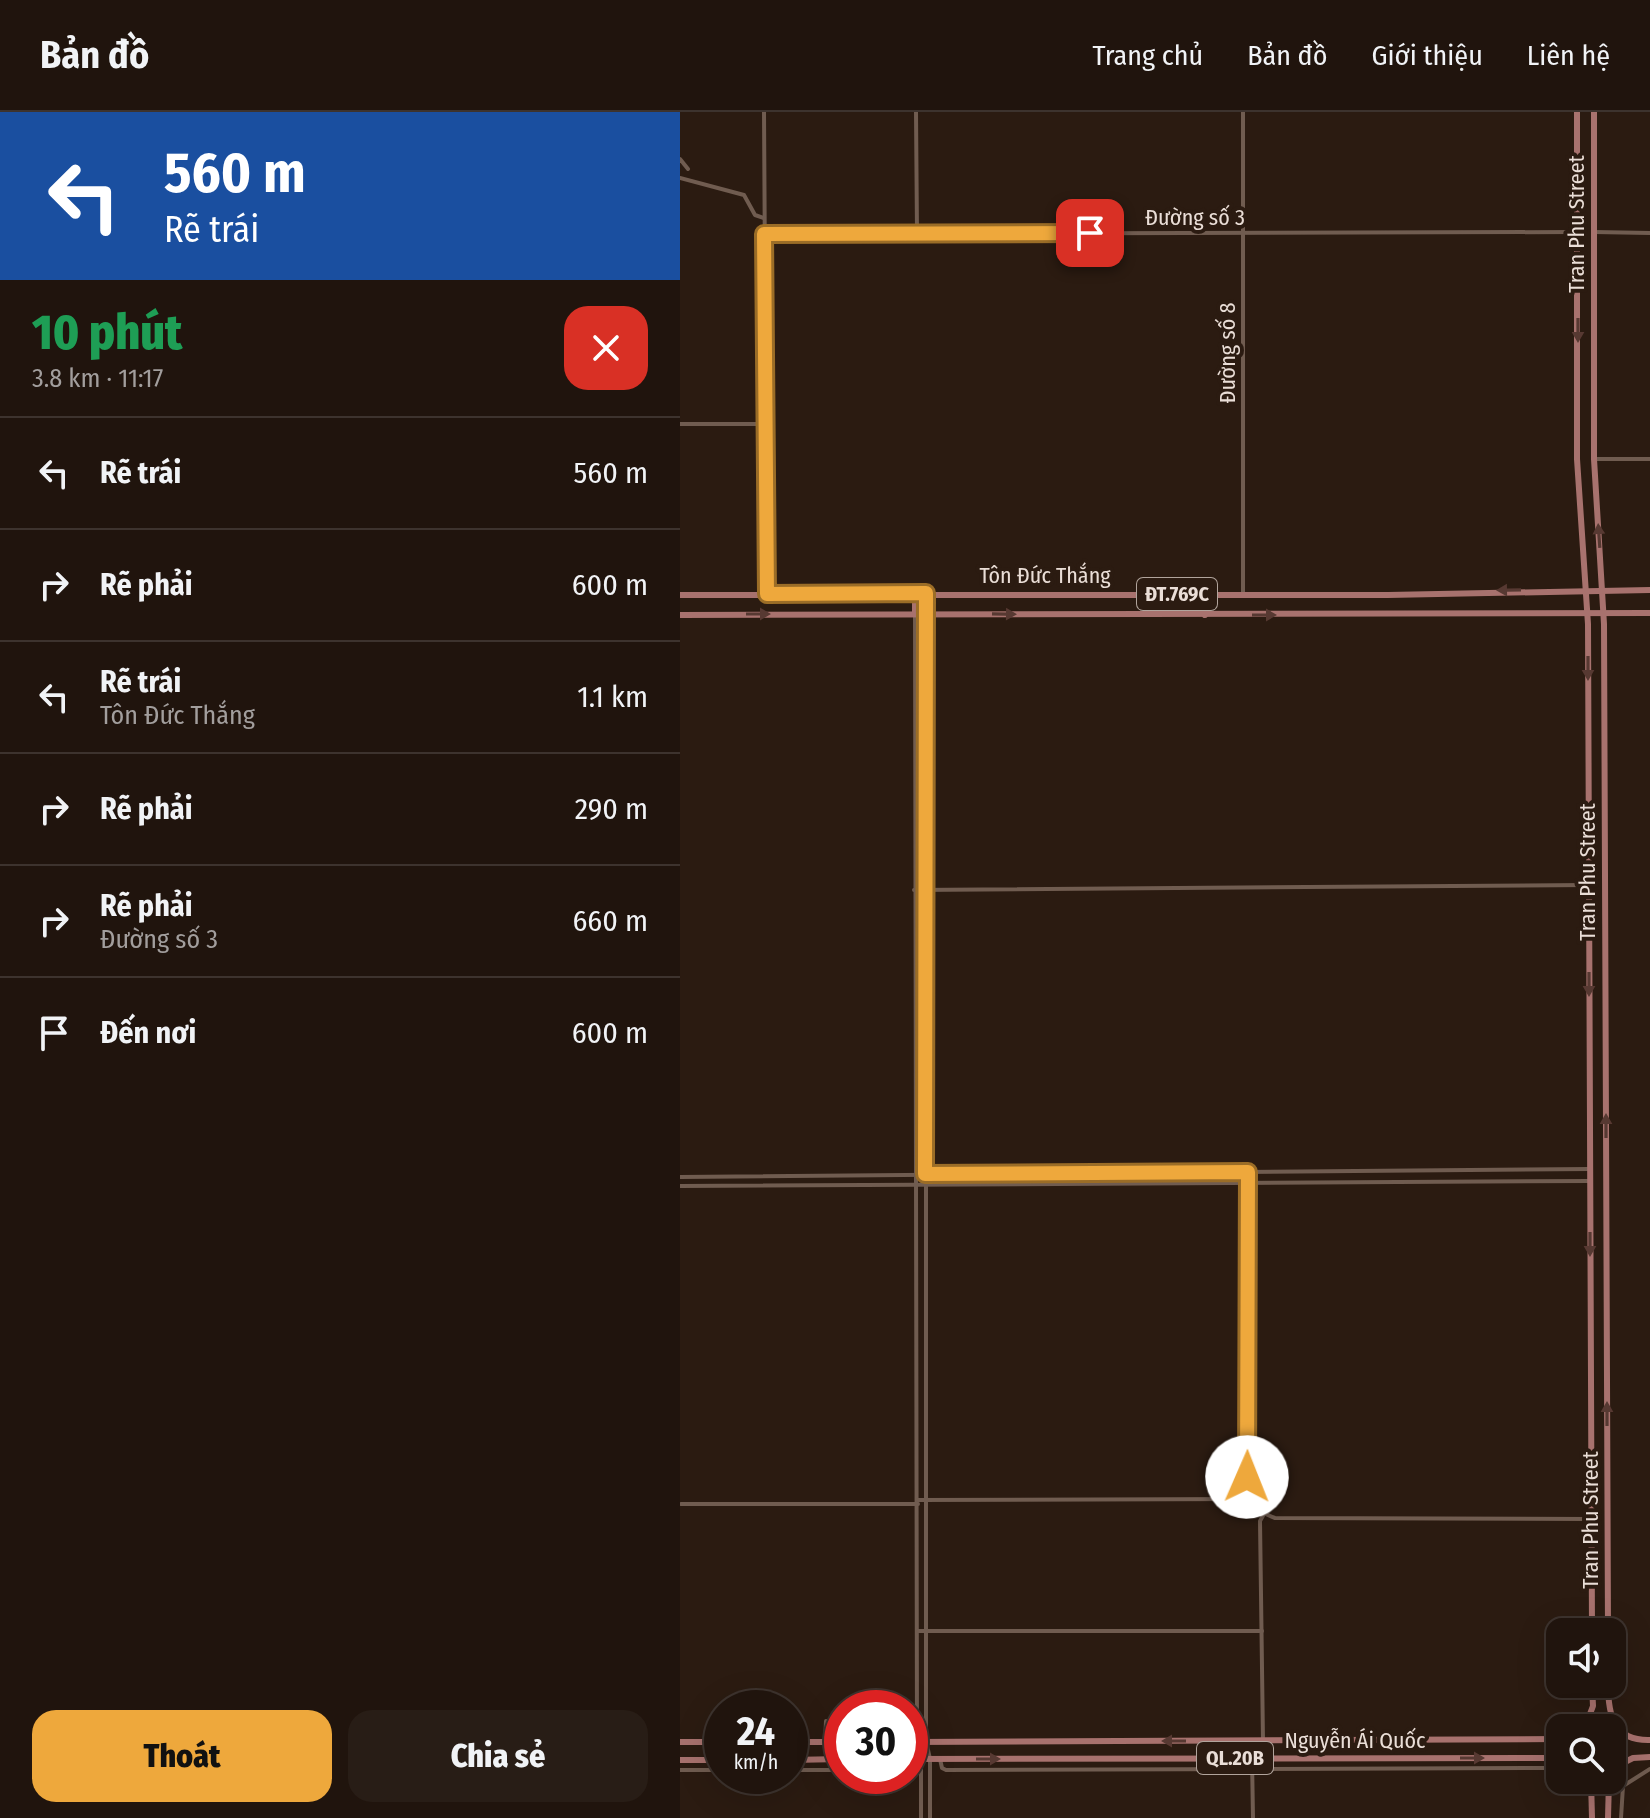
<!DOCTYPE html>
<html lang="vi">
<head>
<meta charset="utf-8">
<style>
  :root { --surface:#20140d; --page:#281d16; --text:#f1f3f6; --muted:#a29e9d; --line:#3d332e; --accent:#eea83c }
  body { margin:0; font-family:"Fira Sans Condensed",sans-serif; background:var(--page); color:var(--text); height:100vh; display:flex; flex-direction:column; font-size:30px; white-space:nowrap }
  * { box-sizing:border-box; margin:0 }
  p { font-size:26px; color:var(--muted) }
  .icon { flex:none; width:44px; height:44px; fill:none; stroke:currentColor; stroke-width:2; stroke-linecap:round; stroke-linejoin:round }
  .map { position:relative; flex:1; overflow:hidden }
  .drawer { display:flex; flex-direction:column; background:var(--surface); width:680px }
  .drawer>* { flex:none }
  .guide { background:#1a4fa0; color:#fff; overflow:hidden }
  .buttons { position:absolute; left:866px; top:1506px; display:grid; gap:16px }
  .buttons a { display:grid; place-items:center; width:80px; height:80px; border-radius:16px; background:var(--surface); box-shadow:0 8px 32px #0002,0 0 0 2px var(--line); font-size:40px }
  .speed { position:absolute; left:24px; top:1578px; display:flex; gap:16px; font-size:40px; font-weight:700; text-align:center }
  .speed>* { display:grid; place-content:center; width:104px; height:104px; border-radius:50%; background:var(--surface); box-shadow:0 8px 32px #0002,0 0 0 2px var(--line); line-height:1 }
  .speed small { font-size:20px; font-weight:400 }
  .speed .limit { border:12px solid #d22; background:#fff; color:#111 }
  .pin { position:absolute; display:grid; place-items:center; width:68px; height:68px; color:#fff; margin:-34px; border-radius:16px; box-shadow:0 4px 12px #0006 }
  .me { position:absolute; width:88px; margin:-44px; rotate:1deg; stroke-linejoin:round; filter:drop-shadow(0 0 6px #0008) }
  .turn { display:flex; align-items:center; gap:28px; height:168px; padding:0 32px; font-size:36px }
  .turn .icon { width:104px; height:104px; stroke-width:2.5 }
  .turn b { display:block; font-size:56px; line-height:68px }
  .round { display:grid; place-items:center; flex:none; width:84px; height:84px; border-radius:24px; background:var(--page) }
  .summary { display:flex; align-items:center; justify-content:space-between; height:136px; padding:0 32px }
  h1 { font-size:48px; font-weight:800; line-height:60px; color:#1e9e55 }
  .cta { display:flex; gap:16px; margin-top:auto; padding:16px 32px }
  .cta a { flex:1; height:92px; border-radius:24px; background:var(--accent); color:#111; font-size:32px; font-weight:800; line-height:92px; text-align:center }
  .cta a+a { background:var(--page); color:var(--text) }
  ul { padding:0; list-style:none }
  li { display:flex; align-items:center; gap:24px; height:112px; padding:0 32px; border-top:2px solid var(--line) }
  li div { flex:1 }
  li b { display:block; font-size:30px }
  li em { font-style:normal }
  header { display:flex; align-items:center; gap:48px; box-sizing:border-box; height:112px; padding:0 40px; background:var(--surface); border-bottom:2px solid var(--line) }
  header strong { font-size:38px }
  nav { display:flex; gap:44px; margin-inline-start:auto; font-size:28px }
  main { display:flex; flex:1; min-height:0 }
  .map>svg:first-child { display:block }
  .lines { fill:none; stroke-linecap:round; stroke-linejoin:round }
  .minor { stroke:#705c50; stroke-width:4 }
  .major { stroke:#a8726e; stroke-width:6 }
  .oneway { fill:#573932 }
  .route-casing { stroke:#9b6d27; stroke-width:20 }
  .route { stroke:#eea83c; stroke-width:14 }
  .labels { text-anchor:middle; stroke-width:8; stroke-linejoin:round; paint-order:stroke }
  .shield { fill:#2b1b11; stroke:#b1a49c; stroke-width:2 }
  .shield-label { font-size:20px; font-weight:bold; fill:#eaded7 }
  .street-label { font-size:22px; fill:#eaded7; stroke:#2b1b11 }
</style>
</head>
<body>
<header>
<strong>Bản đồ</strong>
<nav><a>Trang chủ</a><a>Bản đồ</a><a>Giới thiệu</a><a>Liên hệ</a></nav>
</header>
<main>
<section class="drawer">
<div class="guide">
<div class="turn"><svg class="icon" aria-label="left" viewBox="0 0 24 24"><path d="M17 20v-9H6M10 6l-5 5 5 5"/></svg><div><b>560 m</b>Rẽ trái</div></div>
</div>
<div class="summary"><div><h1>10 phút</h1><p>3.8 km · 11:17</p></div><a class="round" style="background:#d93025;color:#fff"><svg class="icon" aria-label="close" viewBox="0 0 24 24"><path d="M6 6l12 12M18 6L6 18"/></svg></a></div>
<ul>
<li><svg class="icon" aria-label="left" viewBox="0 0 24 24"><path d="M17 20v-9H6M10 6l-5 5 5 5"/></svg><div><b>Rẽ trái</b></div><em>560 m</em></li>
<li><svg class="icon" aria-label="right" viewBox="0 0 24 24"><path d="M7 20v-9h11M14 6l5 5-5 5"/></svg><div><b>Rẽ phải</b></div><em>600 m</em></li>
<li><svg class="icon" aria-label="left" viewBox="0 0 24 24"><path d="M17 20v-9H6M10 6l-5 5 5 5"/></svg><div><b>Rẽ trái</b><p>Tôn Đức Thắng</p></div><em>1.1 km</em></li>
<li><svg class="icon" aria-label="right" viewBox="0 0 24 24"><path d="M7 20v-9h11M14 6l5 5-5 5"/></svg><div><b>Rẽ phải</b></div><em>290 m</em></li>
<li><svg class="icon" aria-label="right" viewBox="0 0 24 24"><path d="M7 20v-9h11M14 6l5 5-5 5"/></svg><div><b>Rẽ phải</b><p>Đường số 3</p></div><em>660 m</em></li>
<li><svg class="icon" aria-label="arrive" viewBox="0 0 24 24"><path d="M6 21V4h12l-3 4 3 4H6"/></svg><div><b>Đến nơi</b></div><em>600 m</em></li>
</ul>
<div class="cta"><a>Thoát</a><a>Chia sẻ</a></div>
</section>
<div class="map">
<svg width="970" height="1706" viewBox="0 0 970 1706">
  <rect width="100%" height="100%" fill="#2b1b11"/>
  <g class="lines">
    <g class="minor">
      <polyline points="84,0 87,482"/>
      <polyline points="236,0 237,121"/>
      <polyline points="0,47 8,57"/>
      <polyline points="0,66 64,83 75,103 84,106"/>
      <polyline points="914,120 970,121"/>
      <polyline points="84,122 896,120"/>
      <polyline points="0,312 86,312"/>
      <polyline points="914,347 970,347"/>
      <polyline points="563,482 563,0"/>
      <polyline points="235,502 237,1630 241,1647 241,1706"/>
      <polyline points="246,502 246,1629 250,1647 250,1706"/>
      <polyline points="234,778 908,773"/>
      <path d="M568,1060l-1,305c2,23 6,33 28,41l316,1"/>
      <polyline points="0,1065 910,1057"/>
      <polyline points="0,1074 910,1069"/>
      <polyline points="238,1388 569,1387"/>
      <polyline points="1,1392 238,1392"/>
      <polyline points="238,1519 582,1519"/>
      <polyline points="583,1629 580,1409 584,1402"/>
      <polyline points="145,1630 146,1609"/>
      <polyline points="572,1646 573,1706"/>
      <polyline points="260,1647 262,1656 266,1658 880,1656"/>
      <polyline points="0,1658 42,1658"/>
      <polyline points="110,1658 162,1658"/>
      <polyline points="941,1706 943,1674 970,1657"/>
    </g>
    <g class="major">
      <polyline points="897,0 897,347 908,512 912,1520"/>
      <polyline points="914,0 914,347 924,512 928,1520"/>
      <polyline points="235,481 235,502"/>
      <polyline points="0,483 708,483 970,478"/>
      <polyline points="524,483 525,503"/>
      <polyline points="246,502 246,481"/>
      <polyline points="0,503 970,501"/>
      <path d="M928,1572c0,32 6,57 42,56"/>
      <polyline points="905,1615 913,1594 912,1572"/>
      <polyline points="906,1616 922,1611 941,1623 944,1645 932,1658"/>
      <polyline points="0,1630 42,1630"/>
      <polyline points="110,1630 162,1630"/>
      <polyline points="230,1630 880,1627"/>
      <polyline points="230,1647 880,1646"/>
      <polyline points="0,1648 42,1648"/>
      <polyline points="110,1648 162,1647"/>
      <polyline points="939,1653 953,1646 970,1645"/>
      <polyline points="911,1668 912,1706"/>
      <polyline points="928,1706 929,1668"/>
    </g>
  </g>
  <defs><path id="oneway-solid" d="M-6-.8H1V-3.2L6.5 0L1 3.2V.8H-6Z" transform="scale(2)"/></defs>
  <g class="oneway">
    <use href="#oneway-solid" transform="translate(898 218) rotate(90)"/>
    <use href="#oneway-solid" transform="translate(919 424) rotate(-94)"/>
    <use href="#oneway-solid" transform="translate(829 478) rotate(179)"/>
    <use href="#oneway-solid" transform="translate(78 502)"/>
    <use href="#oneway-solid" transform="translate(324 502) rotate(1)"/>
    <use href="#oneway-solid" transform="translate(584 503)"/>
    <use href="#oneway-solid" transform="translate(908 556) rotate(90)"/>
    <use href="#oneway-solid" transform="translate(909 872) rotate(90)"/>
    <use href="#oneway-solid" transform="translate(926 1014) rotate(-90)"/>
    <use href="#oneway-solid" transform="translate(910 1132) rotate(90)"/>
    <use href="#oneway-solid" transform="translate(927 1302) rotate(-90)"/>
    <use href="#oneway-solid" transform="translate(494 1629) rotate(180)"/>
    <use href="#oneway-solid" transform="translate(792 1646)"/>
    <use href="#oneway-solid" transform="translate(308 1647)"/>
  </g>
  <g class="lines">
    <defs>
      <polyline id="route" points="410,121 84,122 87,482 246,481 245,1062 568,1060 567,1365"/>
    </defs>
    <use href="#route" class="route-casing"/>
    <use href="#route" class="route"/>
  </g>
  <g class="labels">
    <g class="shield">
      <rect x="457" y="466" width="80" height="32" rx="6"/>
      <rect x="517" y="1630" width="76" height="32" rx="6"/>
    </g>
    <g class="shield-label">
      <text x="497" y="489">ĐT.769C</text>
      <text x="555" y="1653">QL.20B</text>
    </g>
    <g class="street-label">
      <text x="515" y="113">Đường số 3</text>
      <text transform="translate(896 112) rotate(-90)" y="8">Tran Phu Street</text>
      <text transform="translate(547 241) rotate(-90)" y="8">Đường số 8</text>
      <text x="365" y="471">Tôn Đức Thắng</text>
      <text transform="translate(907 760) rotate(-90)" y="8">Tran Phu Street</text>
      <text transform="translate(910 1408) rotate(-90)" y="8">Tran Phu Street</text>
      <text x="675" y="1636">Nguyễn Ái Quốc</text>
    </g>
  </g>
</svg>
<div class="buttons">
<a><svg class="icon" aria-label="sound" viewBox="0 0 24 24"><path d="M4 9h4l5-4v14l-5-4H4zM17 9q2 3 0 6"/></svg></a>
<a><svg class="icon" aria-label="search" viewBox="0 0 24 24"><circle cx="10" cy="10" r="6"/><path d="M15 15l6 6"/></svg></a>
</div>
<div class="speed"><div>24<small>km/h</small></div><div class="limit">30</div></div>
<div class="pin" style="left:410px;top:121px;background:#d93025"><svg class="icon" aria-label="arrive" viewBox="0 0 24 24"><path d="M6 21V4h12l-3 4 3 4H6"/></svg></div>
<svg class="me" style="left:567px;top:1365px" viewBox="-20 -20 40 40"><circle r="19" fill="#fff"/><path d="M0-13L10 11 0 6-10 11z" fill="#eea83c"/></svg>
</div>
</main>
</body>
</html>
